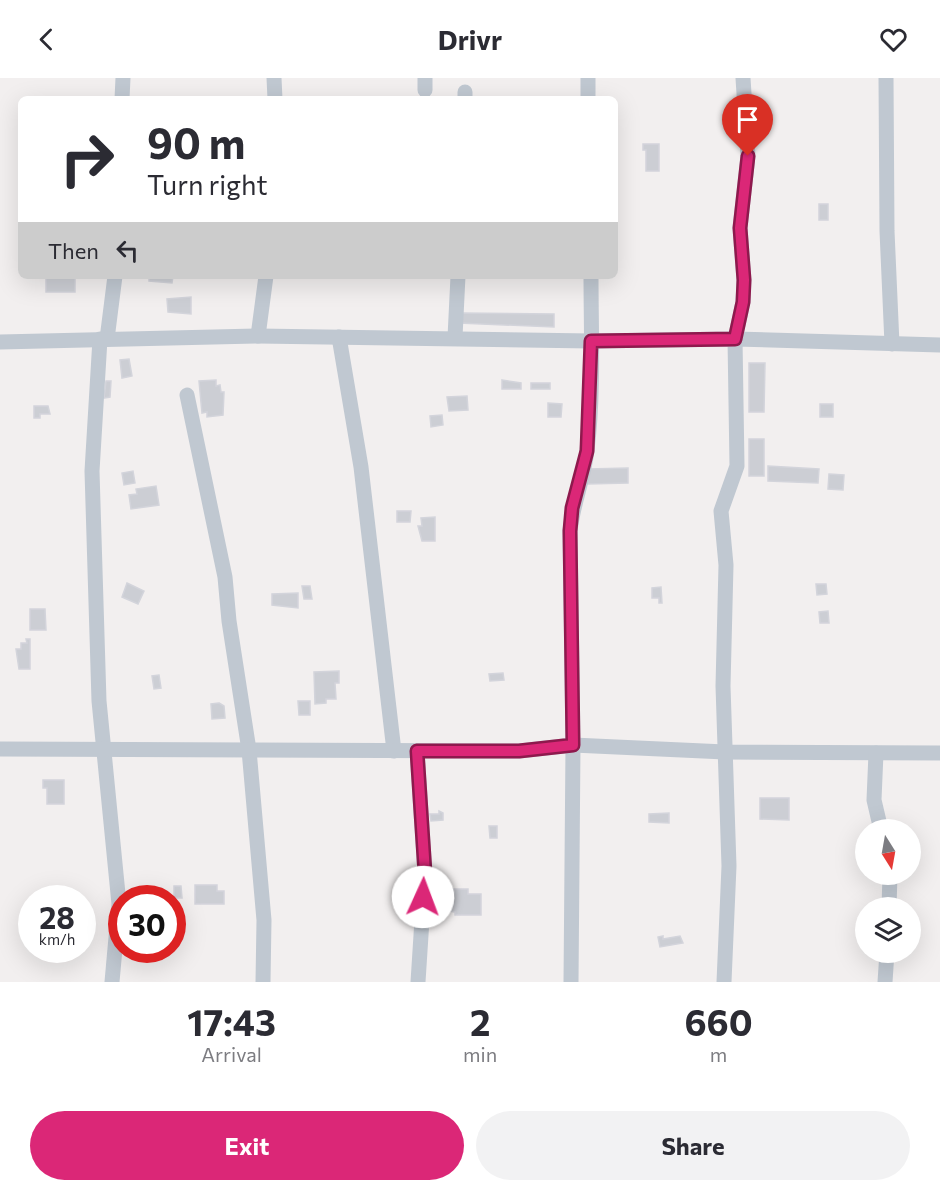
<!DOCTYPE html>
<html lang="en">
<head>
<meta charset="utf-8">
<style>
  :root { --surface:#fff; --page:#f2f2f3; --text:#2b2b33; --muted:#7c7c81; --accent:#db2777 }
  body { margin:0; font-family:Commissioner,sans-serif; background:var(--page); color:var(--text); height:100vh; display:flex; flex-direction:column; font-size:22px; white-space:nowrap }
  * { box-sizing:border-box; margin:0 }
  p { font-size:20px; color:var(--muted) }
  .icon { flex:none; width:33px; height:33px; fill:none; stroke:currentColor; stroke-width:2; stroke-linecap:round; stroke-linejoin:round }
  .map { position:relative; height:904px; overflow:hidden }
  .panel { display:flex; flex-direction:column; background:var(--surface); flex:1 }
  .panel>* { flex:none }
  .guide { position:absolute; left:18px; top:18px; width:600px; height:183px; border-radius:9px; box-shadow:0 6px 24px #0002; background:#fff; color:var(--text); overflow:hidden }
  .needle { width:39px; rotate:169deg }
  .buttons { position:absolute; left:855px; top:741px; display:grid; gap:12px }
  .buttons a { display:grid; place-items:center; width:66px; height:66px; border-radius:50%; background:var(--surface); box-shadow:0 6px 24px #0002; font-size:30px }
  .speed { position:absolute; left:18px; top:807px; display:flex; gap:12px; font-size:30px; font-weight:700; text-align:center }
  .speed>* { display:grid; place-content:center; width:78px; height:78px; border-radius:50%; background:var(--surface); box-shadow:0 6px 24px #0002; line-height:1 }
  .speed small { font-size:15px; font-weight:400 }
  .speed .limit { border:9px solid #d22; background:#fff; color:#111 }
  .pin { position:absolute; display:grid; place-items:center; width:51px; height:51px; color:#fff; margin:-62px -26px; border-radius:50% 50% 50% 0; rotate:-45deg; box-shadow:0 0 6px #0007 }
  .pin .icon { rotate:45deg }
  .me { position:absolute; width:66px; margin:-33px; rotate:2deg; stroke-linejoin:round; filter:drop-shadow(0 0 4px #0008) }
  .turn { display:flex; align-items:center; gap:21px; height:126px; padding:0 30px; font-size:27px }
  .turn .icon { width:78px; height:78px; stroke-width:2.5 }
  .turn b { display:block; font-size:42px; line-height:51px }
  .then { display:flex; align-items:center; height:57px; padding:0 30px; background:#0003; gap:12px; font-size:22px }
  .eta { display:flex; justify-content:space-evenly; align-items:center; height:102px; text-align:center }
  .eta b { font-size:36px; font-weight:700; line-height:42px }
  .cta { display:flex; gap:12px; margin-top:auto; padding:12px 30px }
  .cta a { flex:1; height:69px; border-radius:36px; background:var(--accent); color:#fff; font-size:24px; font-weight:700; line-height:69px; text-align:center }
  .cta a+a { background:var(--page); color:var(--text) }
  header { display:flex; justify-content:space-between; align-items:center; height:78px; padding:0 30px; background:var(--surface); font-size:27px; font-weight:700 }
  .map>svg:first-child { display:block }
  .building { fill:#ccced4; stroke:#d3d4db; stroke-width:1.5 }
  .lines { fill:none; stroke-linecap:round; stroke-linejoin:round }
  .minor { stroke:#c0c8d1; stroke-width:15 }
  .route-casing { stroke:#8e194d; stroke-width:15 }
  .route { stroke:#db2777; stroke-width:10 }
</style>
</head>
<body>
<header><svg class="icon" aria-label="back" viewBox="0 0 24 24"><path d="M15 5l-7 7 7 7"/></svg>Drivr<svg class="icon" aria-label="heart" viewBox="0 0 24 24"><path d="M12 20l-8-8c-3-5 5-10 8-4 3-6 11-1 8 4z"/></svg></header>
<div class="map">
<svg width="940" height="904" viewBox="0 0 940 904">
  <rect width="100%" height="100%" fill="#f2efef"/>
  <g class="building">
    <polygon points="643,66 659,66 659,93 646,93 646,72 643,72"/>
    <rect x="819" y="126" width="9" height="16"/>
    <rect x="46" y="198" width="29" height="16"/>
    <polygon points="149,198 173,198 172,205 149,203"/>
    <polygon points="191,219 191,236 168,234 167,221"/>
    <polygon points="459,235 554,236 554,249 459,245"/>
    <polygon points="129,281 132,298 122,300 120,282"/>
    <polygon points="749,285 765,285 764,334 749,334"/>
    <polygon points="216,302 216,308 220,307 221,314 224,314 223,337 207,339 207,334 202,335 199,303"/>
    <polygon points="502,302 521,305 521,311 502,311"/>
    <polygon points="106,303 111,303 110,319 104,320"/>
    <rect x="531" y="305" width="19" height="6"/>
    <polygon points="467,318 468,332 449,333 447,319"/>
    <polygon points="548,325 562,326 561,339 548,339"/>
    <rect x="820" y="326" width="13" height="13"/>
    <polygon points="34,328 48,328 50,336 40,336 40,340 34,340"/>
    <polygon points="442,337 443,347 431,349 430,338"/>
    <rect x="749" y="361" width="15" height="37"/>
    <polygon points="768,388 819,391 818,405 768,403"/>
    <polygon points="628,390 628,405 588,406 588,391"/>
    <polygon points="133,393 135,405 124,407 122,395"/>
    <polygon points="829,396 844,397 843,412 828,411"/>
    <polygon points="156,408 159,427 131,431 129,417 137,416 136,411"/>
    <polygon points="397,433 411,433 410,444 397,444"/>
    <polygon points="435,439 435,463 422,463 418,448 422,448 421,440"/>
    <polygon points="127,505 144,513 138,526 122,519"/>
    <polygon points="816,506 826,506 827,516 817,517"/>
    <polygon points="302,508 310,508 312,521 304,521"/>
    <polygon points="661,509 662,525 659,525 659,520 652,520 652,510"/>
    <polygon points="298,515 298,530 272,527 272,516"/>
    <polygon points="30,531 45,531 46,552 30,552"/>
    <polygon points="828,533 829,545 820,545 819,534"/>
    <polygon points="26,561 30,561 30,591 19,591 16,571 21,571 21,565 27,565"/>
    <polygon points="339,593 339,605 335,605 336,621 326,621 326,625 315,626 314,594"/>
    <polygon points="503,595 504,602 490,603 489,596"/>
    <polygon points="159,597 161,610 154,611 152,598"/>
    <polygon points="298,623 310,623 310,637 299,637"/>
    <polygon points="219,625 224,628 225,640 212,641 211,626"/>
    <polygon points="43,702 64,702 64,726 47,726 47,710 43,710"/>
    <polygon points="760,720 789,720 789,742 760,741"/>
    <polygon points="439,733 443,735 443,742 431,743 430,736 439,736"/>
    <polygon points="669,735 669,745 649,744 649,736"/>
    <polygon points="489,748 497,748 497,760 490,760"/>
    <polygon points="195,807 217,807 217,813 224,813 224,826 195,826"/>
    <polygon points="174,808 181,808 182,820 174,820"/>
    <polygon points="161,810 161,820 133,820 133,811"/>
    <polygon points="445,811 468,811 468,816 481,816 481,837 455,837 455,834 448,833 448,829 444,829"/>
    <polygon points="663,858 663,861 680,858 683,865 660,869 658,859"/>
  </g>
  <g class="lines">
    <g class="minor">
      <polyline points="274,0 275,21"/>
      <polyline points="425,0 425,12"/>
      <polyline points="588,0 588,21"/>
      <polyline points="886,0 887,153 892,266"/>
      <polyline points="122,21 123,0"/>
      <polyline points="465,21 465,14"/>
      <polyline points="258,258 266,198"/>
      <polyline points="339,259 361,389 394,673"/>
      <polyline points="455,259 458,198"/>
      <polyline points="100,261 92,393 99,623 119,826 112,904"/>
      <polyline points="107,261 115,198"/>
      <polyline points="0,264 258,258 591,263 735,261 940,267"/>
      <polyline points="187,317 225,499 229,543 249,672 264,842 263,904"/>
      <polyline points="0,671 519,673 573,667 725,674 940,675"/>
      <polyline points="417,673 425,795 418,904"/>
      <polyline points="876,675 874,722 881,752"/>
      <polyline points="889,830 890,796"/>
      <path d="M571,904l2,-237 -3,-214c3,-28 14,-53 17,-81 7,-57 4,-117 4,-174"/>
      <polyline points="724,904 729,788 723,608 726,487 721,433 737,388 735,261 743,224 744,202 740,150 748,78 743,0"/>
      <polyline points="885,904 887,874"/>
    </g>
  </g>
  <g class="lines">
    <defs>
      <polyline id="route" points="423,819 425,795 417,673 519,673 573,667 570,453 572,430 587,373 591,263 735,261 743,224 744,202 740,150 748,78"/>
    </defs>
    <use href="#route" class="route-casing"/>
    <use href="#route" class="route"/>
  </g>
</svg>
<div class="buttons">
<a><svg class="needle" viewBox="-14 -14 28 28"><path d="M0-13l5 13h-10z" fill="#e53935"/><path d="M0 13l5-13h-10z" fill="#7c7c81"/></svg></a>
<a><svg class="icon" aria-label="layers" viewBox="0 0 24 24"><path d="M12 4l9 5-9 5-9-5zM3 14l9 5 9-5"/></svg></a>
</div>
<div class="speed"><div>28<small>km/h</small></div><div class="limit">30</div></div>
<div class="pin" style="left:748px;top:78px;background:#d93025"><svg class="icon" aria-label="arrive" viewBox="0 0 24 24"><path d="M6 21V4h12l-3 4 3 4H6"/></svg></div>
<svg class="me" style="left:423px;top:819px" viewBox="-20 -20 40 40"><circle r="19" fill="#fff"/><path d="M0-13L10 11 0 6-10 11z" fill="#db2777"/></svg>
<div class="guide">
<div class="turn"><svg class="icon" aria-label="right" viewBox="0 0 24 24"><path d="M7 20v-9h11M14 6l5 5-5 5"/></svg><div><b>90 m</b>Turn right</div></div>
<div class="then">Then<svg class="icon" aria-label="left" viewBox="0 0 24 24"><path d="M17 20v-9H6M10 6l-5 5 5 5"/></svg></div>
</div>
</div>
<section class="panel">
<div class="eta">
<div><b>17:43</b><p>Arrival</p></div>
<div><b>2</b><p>min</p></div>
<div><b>660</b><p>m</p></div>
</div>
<div class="cta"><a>Exit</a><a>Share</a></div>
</section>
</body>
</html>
